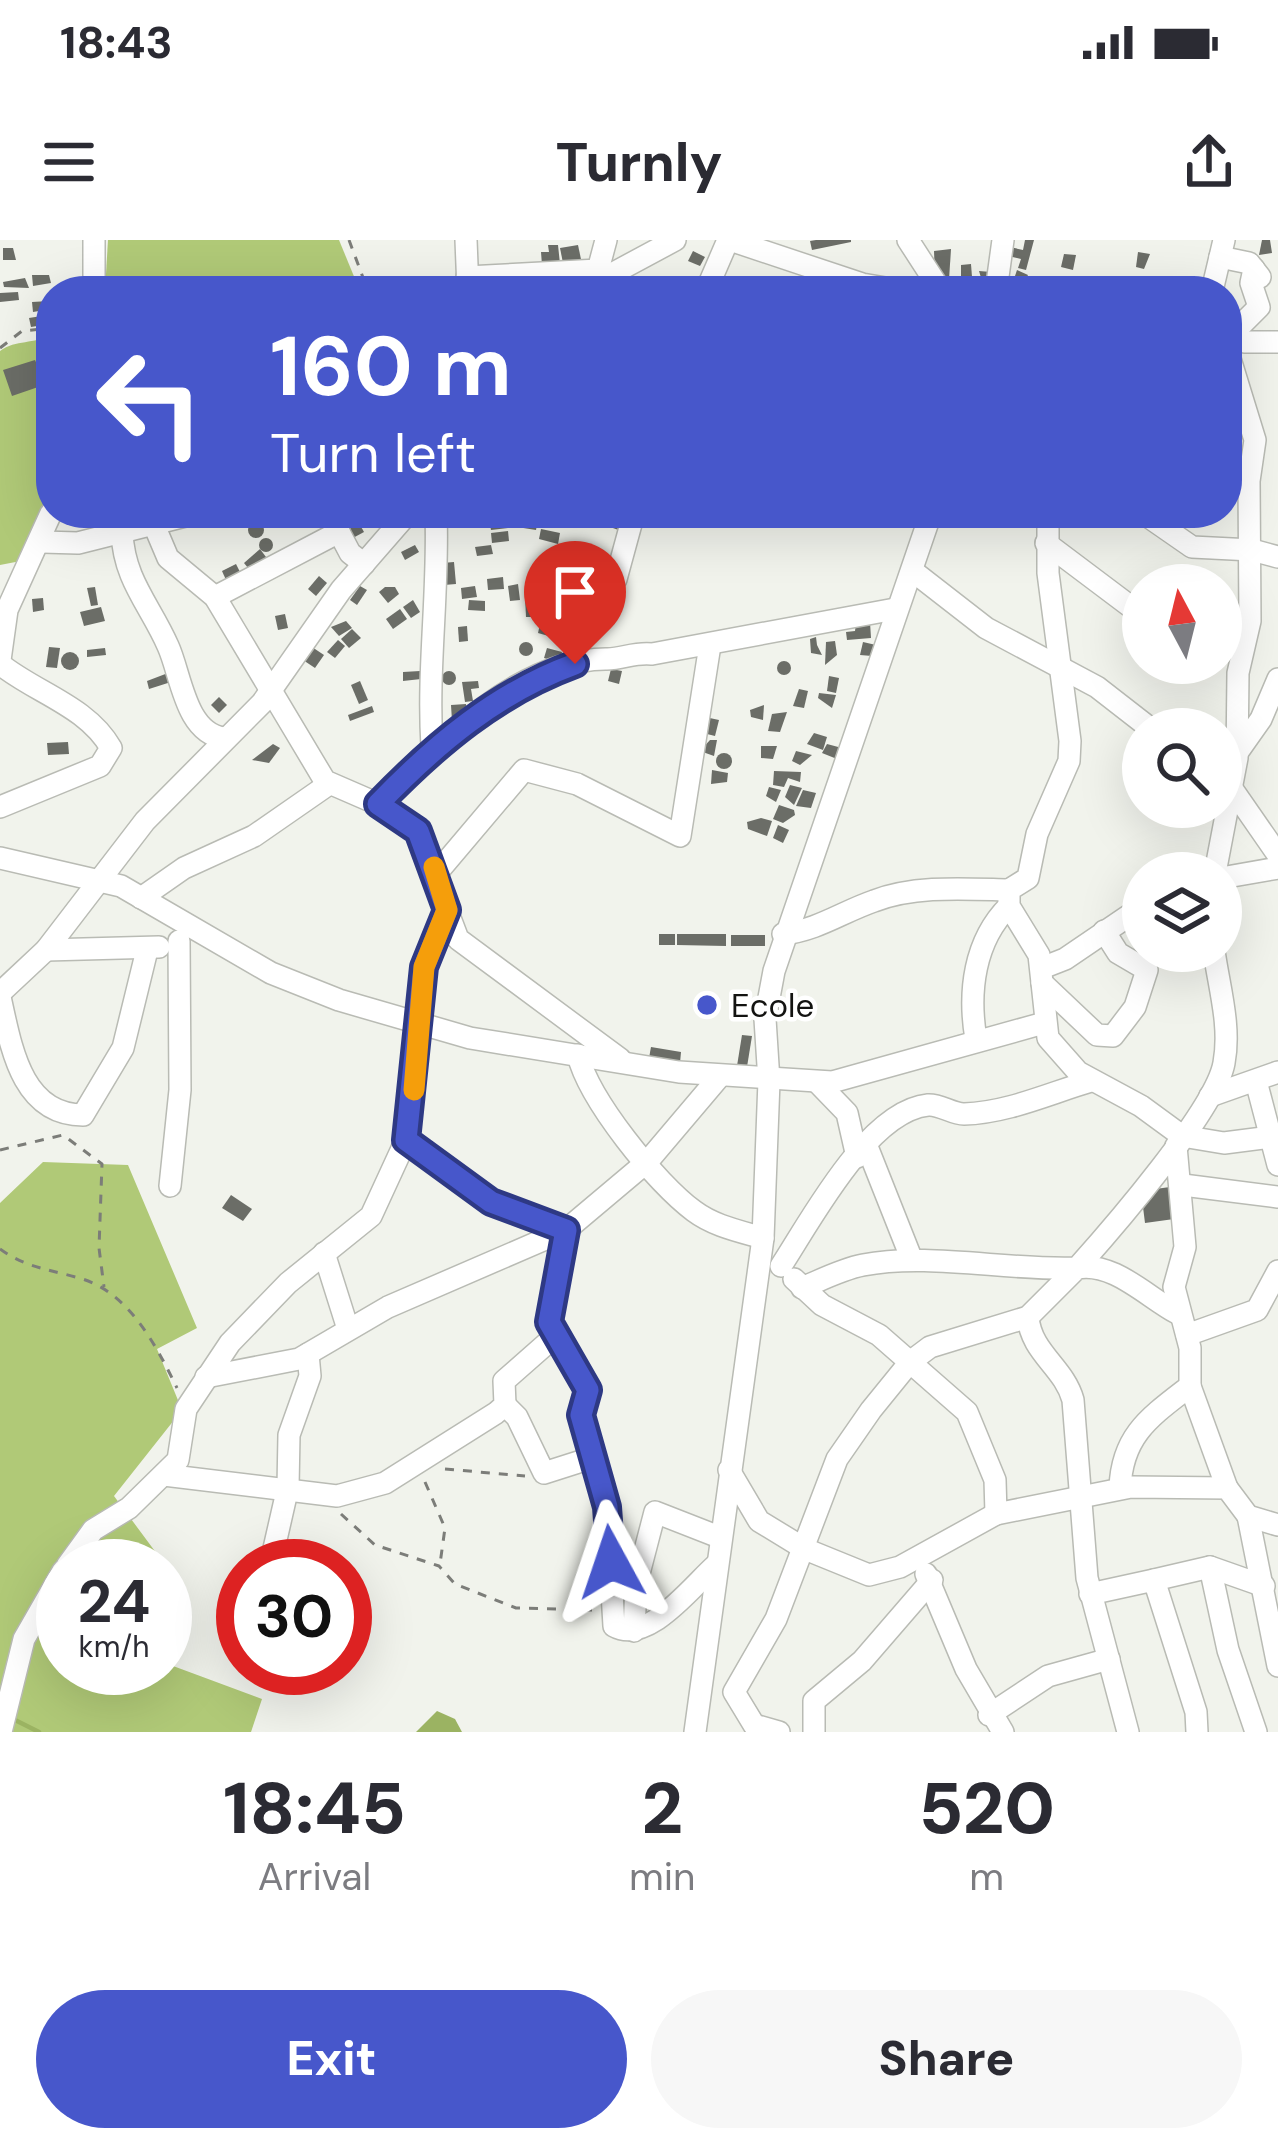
<!DOCTYPE html>
<html lang="en">
<head>
<meta charset="utf-8">
<style>
  :root { --surface:#fff; --page:#f7f7f7; --text:#2b2b33; --muted:#7c7c81; --accent:#4757cb }
  body { margin:0; font-family:"DM Sans",sans-serif; background:var(--page); color:var(--text); height:100vh; display:flex; flex-direction:column; font-size:45px; white-space:nowrap }
  * { box-sizing:border-box; margin:0 }
  p { font-size:39px; color:var(--muted) }
  .icon { flex:none; width:66px; height:66px; fill:none; stroke:currentColor; stroke-width:2; stroke-linecap:round; stroke-linejoin:round }
  .map { position:relative; height:1492px; overflow:hidden }
  .details { display:flex; flex-direction:column; background:var(--surface); flex:1 }
  .details>* { flex:none }
  .guide { position:absolute; left:36px; top:36px; width:1206px; height:252px; border-radius:48px; box-shadow:0 12px 48px #0002; background:#4757cb; color:#fff; overflow:hidden }
  .needle { width:78px; rotate:353deg }
  .buttons { position:absolute; left:1122px; top:324px; display:grid; gap:24px }
  .buttons a { display:grid; place-items:center; width:120px; height:120px; border-radius:50%; background:var(--surface); box-shadow:0 12px 48px #0002; font-size:60px }
  .speed { position:absolute; left:36px; top:1299px; display:flex; gap:24px; font-size:60px; font-weight:700; text-align:center }
  .speed>* { display:grid; place-content:center; width:156px; height:156px; border-radius:50%; background:var(--surface); box-shadow:0 12px 48px #0002; line-height:1 }
  .speed small { font-size:30px; font-weight:400 }
  .speed .limit { border:18px solid #d22; background:#fff; color:#111 }
  .pin { position:absolute; display:grid; place-items:center; width:102px; height:102px; color:#fff; margin:-123px -51px; border-radius:50% 50% 50% 0; rotate:-45deg; box-shadow:0 0 12px #0007 }
  .pin .icon { rotate:45deg }
  .me { position:absolute; width:132px; margin:-66px; rotate:355deg; stroke-linejoin:round; filter:drop-shadow(0 0 9px #0008) }
  .turn { display:flex; align-items:center; gap:42px; height:252px; padding:0 36px; font-size:54px }
  .turn .icon { width:156px; height:156px; stroke-width:2.5 }
  .turn b { display:block; font-size:84px; line-height:102px }
  .eta { display:flex; justify-content:space-evenly; align-items:center; height:204px; text-align:center }
  .eta b { font-size:72px; font-weight:800; line-height:84px }
  .primary-button { display:flex; gap:24px; margin-top:auto; padding:24px 36px }
  .primary-button a { flex:1; height:138px; border-radius:72px; background:var(--accent); color:#fff; font-size:48px; font-weight:800; line-height:138px; text-align:center }
  .primary-button a+a { background:var(--page); color:var(--text) }
  .status { display:flex; justify-content:space-between; align-items:center; height:84px; padding:0 60px; background:var(--surface); direction:ltr }
  .status svg { height:33px; fill:currentColor }
  header { display:flex; justify-content:space-between; align-items:center; height:156px; padding:0 36px; background:var(--surface); font-size:54px; font-weight:800 }
  .map>svg:first-child { display:block }
  .forest { fill:#b0c977 }
  .water { fill:#9bb362 }
  .lines { fill:none; stroke-linecap:round; stroke-linejoin:round }
  .stream { stroke:#9bb362; stroke-width:4.5 }
  .building { fill:#6b6d67 }
  .minor-casing { stroke:#b9bbb4; stroke-width:24 }
  .path { stroke:#7c7d79; stroke-width:3; stroke-dasharray:9 9; stroke-linecap:butt }
  .minor { stroke:#fff; stroke-width:21 }
  .route-casing { stroke:#2e3984; stroke-width:30 }
  .route { stroke:#4757cb; stroke-width:21 }
  .slow { stroke:#f59e0b; stroke-width:21 }
  .poi-dot { fill:#4757cb; stroke:#fff; stroke-width:4.5 }
  .labels { text-anchor:middle; stroke-width:9; stroke-linejoin:round; paint-order:stroke }
  .poi-label { font-size:33px; fill:#131311; stroke:#fff; text-anchor:start }
</style>
</head>
<body>
<div class="status"><b>18:43</b><svg viewBox="0 0 49 12"><path d="M0 12V9h3v3zM5 12V6h3v6zM10 12V3h3v9zM15 12V0h3v12zM26 1h20v11H26zM47 4h2v5h-2z"/></svg></div>
<header><svg class="icon" aria-label="menu" viewBox="0 0 24 24"><path d="M4 6h16M4 12h16M4 18h16"/></svg>Turnly<svg class="icon" aria-label="share" viewBox="0 0 24 24"><path d="M12 15V3M7 8l5-5 5 5M5 13v7h14v-7"/></svg></header>
<div class="map">
<svg width="1278" height="1492" viewBox="0 0 1278 1492">
  <rect width="100%" height="100%" fill="#f1f3ec"/>
  <g class="forest">
    <polygon points="108,0 339,0 360,51 105,51"/>
    <path d="M51,94v149l-20,76 -31,6v-214c16,-12 34,-6 51,-17z"/>
    <polygon points="43,922 128,925 197,1088 157,1109 182,1170 114,1256 177,1341 165,1375 165,1326 63,1326 63,1428 165,1428 165,1423 262,1459 251,1492 0,1492 11,1456 0,1452 0,963"/>
  </g>
  <polygon class="water" points="437,1471 455,1479 462,1492 416,1492"/>
  <g class="lines">
    <polyline class="stream" points="11,1478 39,1492"/>
  </g>
  <g class="building">
    <polygon points="816,0 851,0 851,2 812,10 810,1"/>
    <polygon points="1025,0 1034,0 1026,30 1018,28 1021,19 1008,16 1010,7 1023,10"/>
    <polygon points="1262,0 1270,0 1272,13 1259,15"/>
    <polygon points="548,5 558,5 560,24 542,25 541,12 549,12"/>
    <polygon points="578,5 582,24 564,28 560,8"/>
    <polygon points="3,8 13,8 16,20 3,20"/>
    <polygon points="951,9 949,40 935,36 934,11"/>
    <polygon points="693,11 705,17 700,26 688,21"/>
    <polygon points="1138,12 1150,14 1144,29 1136,27"/>
    <polygon points="1064,14 1076,15 1073,30 1061,27"/>
    <polygon points="971,24 972,37 961,37 961,25"/>
    <polygon points="1017,30 1028,35 1020,51 1010,51"/>
    <polygon points="979,31 991,32 988,51 976,50 977,41 982,41"/>
    <polygon points="810,33 819,36 816,51 803,50"/>
    <polygon points="32,35 49,35 51,43 33,46"/>
    <polygon points="25,38 29,48 4,47 3,42"/>
    <polygon points="18,52 19,60 0,62 0,53"/>
    <polygon points="49,61 51,69 33,72 32,62"/>
    <polygon points="48,75 49,84 31,87 29,78"/>
    <polygon points="35,120 39,129 45,127 44,145 12,156 3,130"/>
    <polygon points="376,273 380,280 366,287 360,275"/>
    <polygon points="531,273 539,274 536,290 517,287 519,277 530,278"/>
    <polygon points="571,273 614,273 629,278 624,292"/>
    <polygon points="506,276 508,288 491,290 489,279"/>
    <polygon points="356,278 364,292 351,299 343,285"/>
    <circle cx="256" cy="290" r="8"/>
    <polygon points="541,289 560,293 558,304 539,299"/>
    <polygon points="508,291 509,301 492,303 491,293"/>
    <circle cx="266" cy="305" r="7"/>
    <polygon points="415,305 419,312 405,320 401,312"/>
    <polygon points="491,305 493,314 477,316 475,307"/>
    <polygon points="561,308 578,310 577,320 560,317"/>
    <polygon points="260,309 269,321 253,334 244,323"/>
    <polygon points="454,322 456,344 444,345 442,323"/>
    <polygon points="236,324 240,332 226,340 222,331"/>
    <polygon points="319,336 327,343 316,356 308,349"/>
    <polygon points="503,337 504,349 488,350 487,339"/>
    <polygon points="518,344 520,360 510,361 508,346"/>
    <polygon points="360,346 367,350 357,365 350,360"/>
    <polygon points="475,346 477,357 462,359 461,348"/>
    <polygon points="95,347 98,365 91,366 87,348"/>
    <polygon points="385,347 395,347 399,354 388,363 379,352"/>
    <polygon points="559,354 578,358 576,368 557,363"/>
    <polygon points="525,357 538,357 539,377 526,377"/>
    <polygon points="43,358 44,370 33,372 32,359"/>
    <polygon points="413,360 420,372 411,378 403,367"/>
    <polygon points="469,360 485,361 485,371 468,370"/>
    <polygon points="101,367 105,381 84,386 80,372"/>
    <polygon points="400,369 407,379 393,389 386,379"/>
    <polygon points="557,370 573,376 568,388 552,382"/>
    <polygon points="285,374 288,388 278,390 275,376"/>
    <polygon points="346,381 352,388 339,396 331,387"/>
    <polygon points="870,382 871,398 847,400 846,392 855,391 856,383"/>
    <polygon points="540,384 554,387 552,397 538,393"/>
    <polygon points="467,386 468,401 459,402 458,387"/>
    <polygon points="352,389 361,398 349,408 341,399"/>
    <polygon points="816,397 817,405 822,415 811,413 810,399"/>
    <polygon points="338,400 345,406 335,418 327,412"/>
    <polygon points="835,401 837,415 825,425 826,402"/>
    <polygon points="863,402 876,405 872,416 860,415"/>
    <circle cx="526" cy="409" r="7"/>
    <polygon points="309,405 324,415 315,428 300,418"/>
    <polygon points="49,407 60,408 57,428 46,427"/>
    <polygon points="105,408 106,415 87,417 87,410"/>
    <polygon points="547,408 562,412 559,423 544,418"/>
    <circle cx="70" cy="421" r="9"/>
    <circle cx="784" cy="428" r="7"/>
    <polygon points="611,429 622,431 619,444 608,441"/>
    <circle cx="449" cy="438" r="7"/>
    <polygon points="420,431 421,439 403,441 403,432"/>
    <polygon points="168,433 171,442 149,449 147,441"/>
    <polygon points="829,436 839,438 836,453 827,451"/>
    <polygon points="360,441 368,460 359,464 351,445"/>
    <polygon points="478,441 479,448 471,449 473,461 465,462 462,442"/>
    <polygon points="799,449 808,451 804,468 793,466"/>
    <polygon points="819,453 836,455 832,468 818,458"/>
    <polygon points="219,457 227,465 219,473 211,465"/>
    <polygon points="466,464 467,480 452,481 451,465"/>
    <polygon points="764,465 763,480 751,477 750,470"/>
    <polygon points="372,466 374,472 350,481 348,475"/>
    <polygon points="787,472 780,492 768,491 772,474"/>
    <polygon points="705,477 719,480 715,496 703,493"/>
    <polygon points="814,493 827,497 823,510 807,504"/>
    <polygon points="710,500 717,500 714,516 700,511"/>
    <polygon points="68,502 69,514 48,515 47,503"/>
    <polygon points="273,504 280,508 269,523 252,520"/>
    <polygon points="827,504 842,508 837,519 822,513"/>
    <polygon points="761,506 777,506 773,519 761,518"/>
    <polygon points="796,511 812,515 800,525 792,521"/>
    <circle cx="724" cy="521" r="8"/>
    <polygon points="712,530 728,533 727,542 711,544"/>
    <polygon points="774,531 801,532 800,542 788,538 784,547 773,545"/>
    <polygon points="790,545 802,548 794,565 785,557"/>
    <polygon points="769,547 781,550 776,562 766,556"/>
    <polygon points="803,550 816,553 811,568 796,566"/>
    <polygon points="779,565 794,570 795,575 783,583 773,579"/>
    <polygon points="761,578 772,581 767,596 748,589 747,582"/>
    <polygon points="778,585 789,590 783,603 773,598"/>
    <rect x="659" y="694" width="16" height="11"/>
    <polygon points="677,694 726,694 726,706 677,705"/>
    <rect x="731" y="695" width="34" height="11"/>
    <polygon points="742,795 752,796 746,833 736,832"/>
    <polygon points="651,807 681,812 680,823 649,818"/>
    <polygon points="1170,947 1174,979 1145,983 1141,951"/>
    <polygon points="231,955 252,969 243,981 222,968"/>
  </g>
  <g class="lines">
    <defs>
      <g id="minor">
        <polyline points="466,0 468,50"/>
        <polyline points="730,0 862,44 903,51"/>
        <polyline points="908,0 941,51"/>
        <polyline points="1220,17 1249,23 1260,37"/>
        <polyline points="467,37 598,30 606,0"/>
        <polyline points="94,51 94,0"/>
        <polyline points="590,51 595,43 675,0"/>
        <polyline points="706,51 728,0"/>
        <polyline points="996,51 1003,0"/>
        <polyline points="1212,51 1224,0"/>
        <polyline points="1227,92 1244,102 1278,102"/>
        <polyline points="1232,94 1259,67 1251,43 1254,29"/>
        <polyline points="329,273 350,313 364,324"/>
        <polyline points="1048,273 1048,333 1070,501 1069,521 1037,594 1028,638 1009,650 1009,666 1039,715 1048,798 1078,832 1141,866 1182,896 1224,903 1271,897"/>
        <polyline points="1143,273 1192,307 1252,310 1278,317"/>
        <polyline points="154,285 168,318 215,357 325,541 378,564 417,591 458,699 620,819"/>
        <path d="M122,293c2,47 28,72 46,113 13,28 17,87 56,92"/>
        <polyline points="42,302 78,303 197,273"/>
        <polyline points="1046,303 1143,376"/>
        <polyline points="914,332 986,388 1097,447 1151,489"/>
        <polyline points="215,357 339,292"/>
        <polyline points="0,420 7,370 51,273"/>
        <path d="M0,424c36,29 87,42 111,84l-11,18 -100,41"/>
        <polyline points="575,424 585,377 616,339 634,273"/>
        <path d="M432,507c-5,-79 7,-155 4,-234"/>
        <polyline points="1237,513 1261,479 1278,439"/>
        <polyline points="1226,540 1278,615"/>
        <path d="M378,564c58,-59 142,-146 229,-145 16,0 27,-7 45,-5l243,-45"/>
        <polyline points="0,618 121,646 271,733 339,760 470,798 679,832 832,842 1044,783"/>
        <polyline points="1215,633 1237,518 1238,433 1250,381 1249,241 1255,200 1227,109"/>
        <polyline points="436,634 524,530 577,544 680,596 710,405"/>
        <polyline points="1221,638 1278,628"/>
        <polyline points="141,658 184,628 254,596 329,544"/>
        <path d="M783,694c35,-4 59,-22 91,-33 41,-16 92,-12 135,-11"/>
        <polyline points="46,710 159,707"/>
        <polyline points="1042,728 1065,719 1143,666"/>
        <polyline points="1042,743 1097,795 1113,796 1135,767 1147,730 1118,713 1104,691"/>
        <polyline points="0,753 46,710 145,581 262,463 341,350 408,273"/>
        <path d="M0,757c11,49 21,118 83,118l40,-67 24,-98"/>
        <path d="M976,799c-8,-47 -2,-98 33,-133"/>
        <path d="M578,815c11,45 78,128 116,156 20,15 45,20 69,27"/>
        <polyline points="1256,841 1278,925"/>
        <polyline points="818,843 847,873 857,917"/>
        <polyline points="1210,856 1278,832"/>
        <path d="M406,900l85,62 75,28 -17,92 39,68 -7,25 26,92 7,119c34,19 78,-40 102,-61"/>
        <polyline points="866,904 912,1020"/>
        <polyline points="1183,945 1278,957"/>
        <polyline points="170,946 180,850 179,701"/>
        <polyline points="324,1013 348,1089"/>
        <path d="M781,1026c29,-44 87,-155 147,-161 12,-1 24,9 36,9 43,-1 86,-21 127,-33"/>
        <polyline points="794,1039 822,1065 879,1095 967,1172 995,1240 996,1274"/>
        <path d="M802,1048c19,-8 40,-19 61,-23 65,-13 145,6 214,3 35,-39 139,-159 147,-205 7,-37 -5,-76 -10,-112"/>
        <path d="M1028,1077c3,36 36,50 45,83l14,178 41,154"/>
        <polyline points="1187,1095 1257,1070 1278,1031"/>
        <polyline points="206,1137 299,1119 388,1067 566,990 648,921 720,836"/>
        <polyline points="1190,1146 1227,1248"/>
        <polyline points="505,1165 517,1177 544,1233 591,1218"/>
        <polyline points="729,1230 759,1281 805,1309 869,1335 900,1327 996,1274 1131,1247 1227,1248 1248,1276 1278,1285"/>
        <polyline points="164,1235 337,1256 385,1243 496,1173 505,1165 504,1141 554,1097"/>
        <path d="M1120,1248c2,-53 30,-71 70,-102v-38l-16,-61 11,-40 -9,-101"/>
        <polyline points="1248,1276 1278,1426"/>
        <polyline points="67,1326 93,1290 129,1268 178,1220 186,1169 230,1103 288,1043 371,976 406,900 424,727 447,670"/>
        <polyline points="270,1326 288,1247 289,1195 310,1136 308,1114"/>
        <polyline points="1210,1327 1228,1410 1256,1492"/>
        <polyline points="926,1334 966,1429 1003,1492"/>
        <polyline points="1154,1340 1210,1327 1264,1346"/>
        <polyline points="1090,1354 1154,1340 1196,1472 1197,1492"/>
        <polyline points="634,1391 636,1345 655,1272 719,1297"/>
        <polyline points="989,1475 1048,1436 1109,1419"/>
        <polyline points="1,1492 24,1399 63,1331"/>
        <polyline points="695,1492 763,998 769,841 765,779 774,731 931,273"/>
        <path d="M779,1492l-25,-7 -20,-33 42,-73 61,-160 34,-49 39,-48 20,-15 98,-30 49,-49c36,-7 70,29 100,45"/>
        <polyline points="814,1492 814,1461 862,1421 932,1340"/>
      </g>
    </defs>
    <use href="#minor" class="minor-casing"/>
    <g class="path">
      <polyline points="349,0 368,51"/>
      <polyline points="383,51 449,44"/>
      <polyline points="0,108 22,91 51,88"/>
      <polyline points="0,910 63,895 102,924 99,1008 104,1047"/>
      <path d="M0,1009c24,18 51,21 79,29 49,13 77,67 98,110"/>
      <polyline points="445,1229 525,1236"/>
      <polyline points="425,1242 445,1288 440,1324"/>
      <polyline points="341,1274 375,1305 439,1326 455,1344 516,1368 596,1370"/>
    </g>
    <use href="#minor" class="minor"/>
  </g>
  <g class="lines">
    <defs>
      <path id="route" d="M575,424c-79,29 -139,80 -197,140l40,27 29,79 -23,57 -18,173 85,62 75,28 -17,92 39,68 -7,25 26,92 4,55"/>
    </defs>
    <use href="#route" class="route-casing"/>
    <use href="#route" class="route"/>
    <polyline class="slow" points="414,850 424,727 447,670 434,627"/>
  </g>
  <circle class="poi-dot" cx="707" cy="765" r="12"/>
  <g class="labels">
    <g class="poi-label">
      <text x="731" y="777">Ecole</text>
    </g>
  </g>
</svg>
<div class="buttons">
<a><svg class="needle" viewBox="-14 -14 28 28"><path d="M0-13l5 13h-10z" fill="#e53935"/><path d="M0 13l5-13h-10z" fill="#7c7c81"/></svg></a>
<a><svg class="icon" aria-label="search" viewBox="0 0 24 24"><circle cx="10" cy="10" r="6"/><path d="M15 15l6 6"/></svg></a>
<a><svg class="icon" aria-label="layers" viewBox="0 0 24 24"><path d="M12 4l9 5-9 5-9-5zM3 14l9 5 9-5"/></svg></a>
</div>
<div class="speed"><div>24<small>km/h</small></div><div class="limit">30</div></div>
<div class="pin" style="left:575px;top:424px;background:#d93025"><svg class="icon" aria-label="arrive" viewBox="0 0 24 24"><path d="M6 21V4h12l-3 4 3 4H6"/></svg></div>
<svg class="me" style="left:611px;top:1322px" viewBox="-20 -20 40 40"><path d="M0-17L14 15 0 8-14 15z" fill="#4757cb" stroke="#fff" stroke-width="4"/></svg>
<div class="guide">
<div class="turn"><svg class="icon" aria-label="left" viewBox="0 0 24 24"><path d="M17 20v-9H6M10 6l-5 5 5 5"/></svg><div><b>160 m</b>Turn left</div></div>
</div>
</div>
<section class="details">
<div class="eta">
<div><b>18:45</b><p>Arrival</p></div>
<div><b>2</b><p>min</p></div>
<div><b>520</b><p>m</p></div>
</div>
<div class="primary-button"><a>Exit</a><a>Share</a></div>
</section>
</body>
</html>
